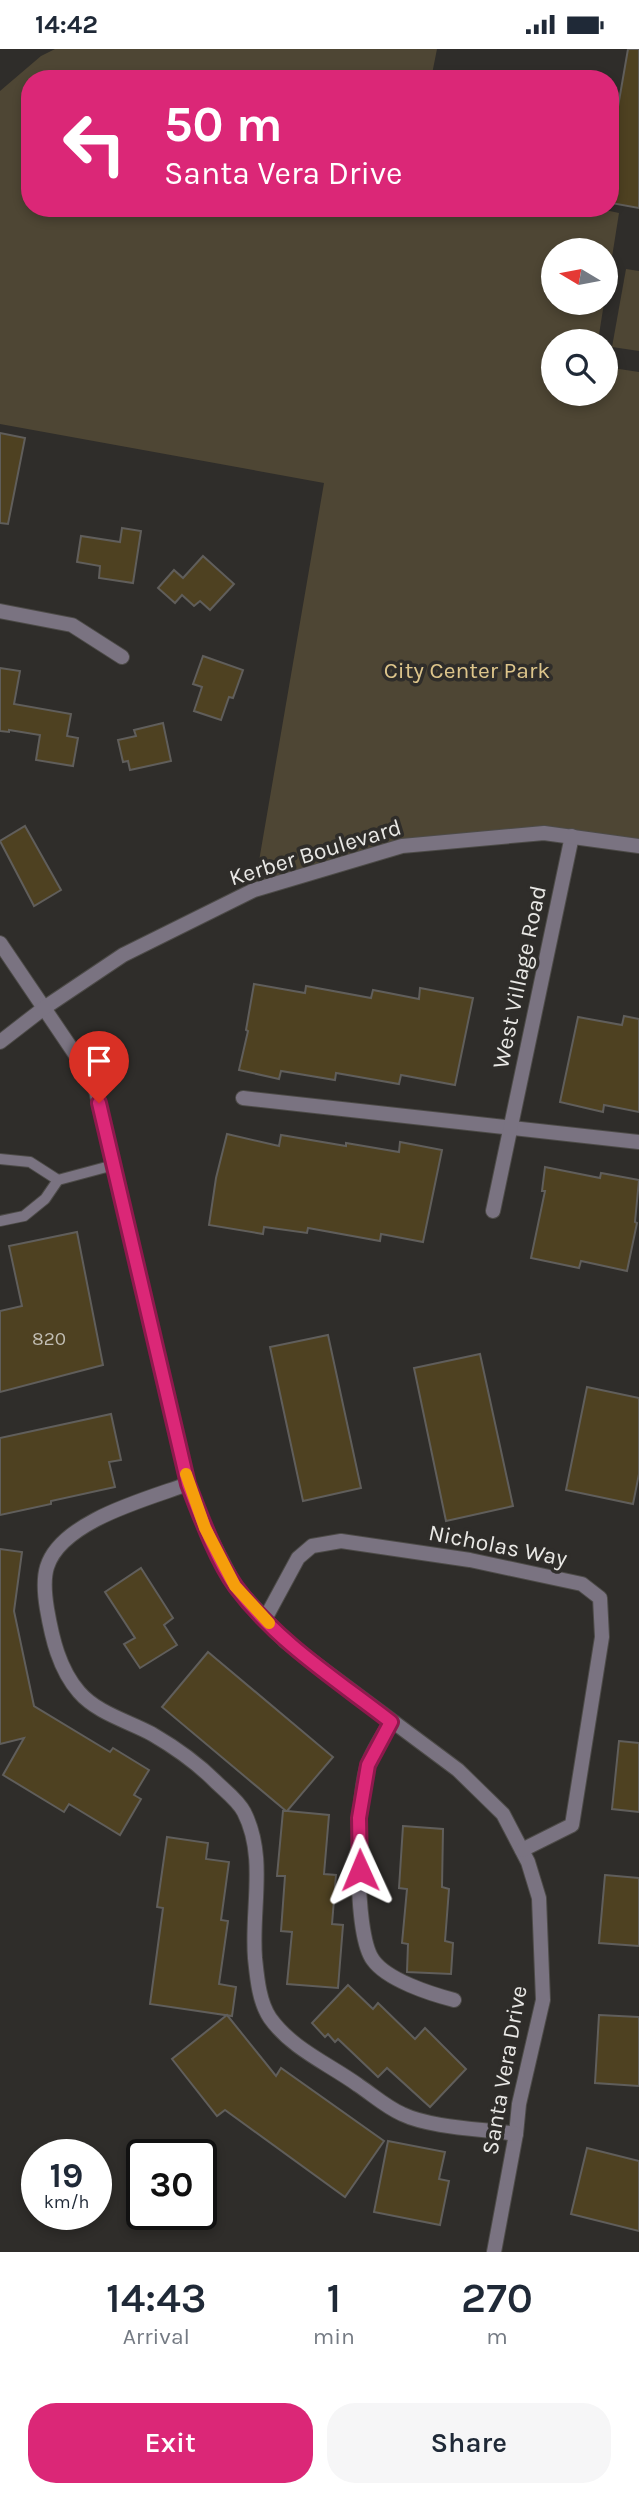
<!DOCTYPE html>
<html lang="en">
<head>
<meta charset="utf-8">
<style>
  :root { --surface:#fff; --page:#f6f6f7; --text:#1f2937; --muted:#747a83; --accent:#db2777 }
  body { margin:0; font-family:Karla,sans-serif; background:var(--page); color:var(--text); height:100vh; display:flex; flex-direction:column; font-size:26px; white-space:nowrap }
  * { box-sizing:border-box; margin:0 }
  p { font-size:23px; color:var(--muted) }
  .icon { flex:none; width:38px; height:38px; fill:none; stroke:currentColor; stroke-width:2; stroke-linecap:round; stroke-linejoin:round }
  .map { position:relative; height:2203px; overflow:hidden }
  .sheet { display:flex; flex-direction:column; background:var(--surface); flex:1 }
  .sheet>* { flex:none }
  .guide { position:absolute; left:21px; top:21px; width:598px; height:147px; border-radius:28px; box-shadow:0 4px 10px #0003; background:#db2777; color:#fff; overflow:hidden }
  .needle { width:46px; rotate:280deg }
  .tools { position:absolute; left:541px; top:189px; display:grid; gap:14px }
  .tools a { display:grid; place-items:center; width:77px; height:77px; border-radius:50%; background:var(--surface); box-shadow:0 4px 10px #0003; font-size:35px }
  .speed { position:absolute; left:21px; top:2090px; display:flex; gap:14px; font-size:35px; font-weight:700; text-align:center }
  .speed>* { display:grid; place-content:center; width:91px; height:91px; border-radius:50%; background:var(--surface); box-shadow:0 4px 10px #0003; line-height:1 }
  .speed small { font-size:18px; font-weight:400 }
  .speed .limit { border:4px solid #111; border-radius:10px; background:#fff; color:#111 }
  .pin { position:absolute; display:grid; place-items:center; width:60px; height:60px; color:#fff; margin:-72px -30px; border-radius:50% 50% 50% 0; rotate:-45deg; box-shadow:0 0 7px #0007 }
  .pin .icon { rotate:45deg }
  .me { position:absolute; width:77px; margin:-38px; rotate:359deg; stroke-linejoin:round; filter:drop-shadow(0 0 5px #0008) }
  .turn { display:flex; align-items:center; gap:24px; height:147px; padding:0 28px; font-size:32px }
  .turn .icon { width:91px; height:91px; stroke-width:2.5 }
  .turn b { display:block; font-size:49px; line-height:60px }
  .eta { display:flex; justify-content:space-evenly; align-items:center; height:119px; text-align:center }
  .eta b { font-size:42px; font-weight:600; line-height:49px }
  .cta { display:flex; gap:14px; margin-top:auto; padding:14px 28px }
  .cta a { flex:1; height:80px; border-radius:28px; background:var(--accent); color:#fff; font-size:28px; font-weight:600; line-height:80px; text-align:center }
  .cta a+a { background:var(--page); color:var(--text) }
  .status { display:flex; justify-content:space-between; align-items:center; height:49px; padding:0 35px; background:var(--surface); direction:ltr }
  .status svg { height:19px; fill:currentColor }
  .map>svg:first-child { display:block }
  .green { fill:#4e4634 }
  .building { fill:#4e4121; stroke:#605e5b; stroke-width:2 }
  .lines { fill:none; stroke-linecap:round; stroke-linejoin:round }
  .service-casing { stroke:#4d4b48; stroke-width:12 }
  .minor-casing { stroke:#4d4b48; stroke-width:16 }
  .tertiary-casing { stroke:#4d4b48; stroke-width:16 }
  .service { stroke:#7a7381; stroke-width:10 }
  .minor { stroke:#7a7381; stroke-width:14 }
  .tertiary { stroke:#7a7381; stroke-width:14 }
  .route-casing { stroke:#8e194d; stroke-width:18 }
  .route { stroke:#db2777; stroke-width:12 }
  .slow { stroke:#f59e0b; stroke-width:12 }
  .labels { text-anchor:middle; stroke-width:7; stroke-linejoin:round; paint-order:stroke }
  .number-label { font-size:19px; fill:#c2beb4 }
  .park-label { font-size:23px; fill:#ddc58b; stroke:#2f2d2a }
  .street-label { font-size:23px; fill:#e9e8e5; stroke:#2f2d2a }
</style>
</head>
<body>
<div class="status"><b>14:42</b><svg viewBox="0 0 49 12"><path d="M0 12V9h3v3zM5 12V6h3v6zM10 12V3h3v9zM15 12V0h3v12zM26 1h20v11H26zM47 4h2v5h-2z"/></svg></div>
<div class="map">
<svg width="639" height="2203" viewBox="0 0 639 2203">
  <rect width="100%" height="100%" fill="#2f2d2a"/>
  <g class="green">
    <polygon points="55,0 437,0 431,30 30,30 30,159 596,159 619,164 606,246 606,201 553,201 553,254 604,254 598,292 553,292 553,345 606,345 606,318 639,323 639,798 572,787 403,797 254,841 324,434 0,375 0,42 41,7"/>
    <polygon points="626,220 639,222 639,302 612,298"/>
  </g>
  <g class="building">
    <polygon points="628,0 639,0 639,159 611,154 611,98"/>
    <polygon points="0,384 25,389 8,475 0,474"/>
    <polygon points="122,479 141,482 133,534 99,529 100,517 77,513 81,487 120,493"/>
    <polygon points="203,507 234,535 210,561 200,552 194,557 182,546 175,554 158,539 174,521 183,529"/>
    <polygon points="203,607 243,621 233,649 229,648 221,671 194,662 202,638 193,635"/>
    <polygon points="0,619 20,622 14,655 71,665 67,687 78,689 73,717 36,711 40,686 9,681 9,683 0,682"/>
    <polygon points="163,674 171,712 130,721 128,712 123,713 118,691 136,687 134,681"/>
    <polygon points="25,777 61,841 34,857 0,792"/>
    <polygon points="254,935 305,944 306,937 371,949 373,941 419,950 420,939 473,949 455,1036 401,1026 399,1035 336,1024 335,1031 281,1022 279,1030 239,1021 248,982 246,981"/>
    <polygon points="624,967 639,970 639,1063 604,1056 603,1063 560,1053 578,968 622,976"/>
    <polygon points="227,1085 279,1097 281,1086 346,1097 346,1094 399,1103 400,1093 442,1101 423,1193 381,1185 380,1192 308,1179 307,1184 264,1178 263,1185 209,1176 216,1129"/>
    <polygon points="545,1118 600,1129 601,1124 639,1131 635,1173 637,1174 627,1222 581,1212 579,1219 531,1209 545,1142 542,1142"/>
    <polygon points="77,1183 103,1316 0,1343 0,1262 22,1257 9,1197"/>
    <polygon points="328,1286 361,1439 303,1452 270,1298"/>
    <polygon points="480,1305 513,1457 446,1472 414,1319"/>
    <polygon points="587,1338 639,1349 639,1425 633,1455 566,1441"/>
    <polygon points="111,1365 121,1411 109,1413 115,1438 51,1452 51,1455 0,1466 0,1389"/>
    <polygon points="0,1500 22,1503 14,1562 34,1657 110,1703 113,1699 149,1721 134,1746 141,1750 120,1786 69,1755 64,1763 3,1726 24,1689 0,1695"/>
    <polygon points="141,1519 173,1569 164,1576 177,1596 140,1619 124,1595 135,1589 105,1543"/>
    <polygon points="208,1603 333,1708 287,1762 329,1766 324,1825 336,1826 332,1875 343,1876 338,1939 287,1935 292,1883 281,1882 285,1827 277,1827 283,1762 286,1762 162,1658"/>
    <polygon points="619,1692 639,1694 639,1763 612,1760"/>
    <polygon points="403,1777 443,1780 442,1838 449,1840 445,1892 453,1894 451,1925 407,1923 408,1895 402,1894 407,1840 399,1839"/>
    <polygon points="167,1788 208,1794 206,1810 229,1813 221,1871 228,1872 219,1935 236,1938 232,1967 150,1955 163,1859 157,1858"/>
    <polygon points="605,1826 639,1829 639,1897 599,1894"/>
    <polygon points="348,1936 373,1960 378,1954 415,1990 425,1979 466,2020 430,2058 387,2019 378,2028 338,1990 335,1993 328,1985 325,1988 312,1974"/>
    <polygon points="227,1966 276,2027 281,2019 384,2092 345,2148 225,2061 217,2067 172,2010"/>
    <polygon points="599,1966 639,1968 639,2037 595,2034"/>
    <polygon points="388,2092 445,2103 439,2130 449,2132 440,2176 374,2163"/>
    <polygon points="587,2099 639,2112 639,2182 571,2165"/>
  </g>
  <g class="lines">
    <defs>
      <g id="service">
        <polyline points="0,1110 30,1113 58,1131"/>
        <polyline points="0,1172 24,1167 45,1150 58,1131 114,1116"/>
      </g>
      <g id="minor">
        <polyline points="0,562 72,576 122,608"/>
        <polyline points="0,894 94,1033 188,1435 205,1479 235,1537 285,1592 458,1721 503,1765 528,1813 539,1849 543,1951 519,2055 516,2085 494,2203"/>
        <polyline points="243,1049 639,1093"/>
        <polyline points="493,1162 572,787"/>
        <path d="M188,1435c-41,15 -127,37 -141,83 -4,13 -2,30 0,42 5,29 12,60 32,83 18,21 49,29 73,42 24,14 43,27 63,47 9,9 23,19 29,31 23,45 7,97 11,146 2,19 4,44 15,60 22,31 59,46 88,67 15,10 28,22 44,29 29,14 82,15 114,20"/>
        <polyline points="265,1570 298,1509 312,1497 341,1492 470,1511 582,1535 600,1549 602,1588 572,1776 522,1801"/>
        <path d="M391,1673c-8,13 -18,28 -23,42 -12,32 -15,169 5,196 14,20 58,34 81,40"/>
      </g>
      <polyline id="tertiary" points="0,993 44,959 123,906 254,841 402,797 544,784 639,797"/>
    </defs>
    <use href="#service" class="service-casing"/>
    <use href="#minor" class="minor-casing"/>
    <use href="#tertiary" class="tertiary-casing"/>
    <use href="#service" class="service"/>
    <use href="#minor" class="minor"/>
    <use href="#tertiary" class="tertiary"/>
  </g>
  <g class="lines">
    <defs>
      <path id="route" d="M99,1054l89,381c12,31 29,77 48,103 41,55 101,93 155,135l-23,43 -9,53 1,52"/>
    </defs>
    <use href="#route" class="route-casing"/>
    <use href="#route" class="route"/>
    <polyline class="slow" points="186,1425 205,1479 235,1537 269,1574"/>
  </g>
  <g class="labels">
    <g class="number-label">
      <text x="49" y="1296">820</text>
    </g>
    <g class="park-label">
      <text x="467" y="629">City Center Park</text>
    </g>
    <g class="street-label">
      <text transform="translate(315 803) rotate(-17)" y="8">Kerber Boulevard</text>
      <text transform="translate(519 928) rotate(-78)" y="8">West Village Road</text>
      <text transform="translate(498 1496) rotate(11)" y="8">Nicholas Way</text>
      <text transform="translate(504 2021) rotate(-80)" y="8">Santa Vera Drive</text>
    </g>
  </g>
</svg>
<div class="tools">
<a><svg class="needle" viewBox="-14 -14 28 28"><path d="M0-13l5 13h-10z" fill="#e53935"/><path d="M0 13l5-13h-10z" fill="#747a83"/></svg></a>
<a><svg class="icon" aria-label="search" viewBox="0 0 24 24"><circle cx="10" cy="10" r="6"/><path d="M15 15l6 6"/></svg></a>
</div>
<div class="speed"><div>19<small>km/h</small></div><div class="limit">30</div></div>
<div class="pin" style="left:99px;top:1054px;background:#d93025"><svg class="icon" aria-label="arrive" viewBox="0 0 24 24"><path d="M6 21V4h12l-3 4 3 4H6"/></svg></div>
<svg class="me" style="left:360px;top:1821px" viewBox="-20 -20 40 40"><path d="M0-17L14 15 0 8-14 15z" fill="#db2777" stroke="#fff" stroke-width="4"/></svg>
<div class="guide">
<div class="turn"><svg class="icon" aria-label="left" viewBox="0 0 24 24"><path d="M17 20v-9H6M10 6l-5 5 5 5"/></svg><div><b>50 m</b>Santa Vera Drive</div></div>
</div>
</div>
<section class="sheet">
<div class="eta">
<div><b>14:43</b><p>Arrival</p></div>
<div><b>1</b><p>min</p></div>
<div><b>270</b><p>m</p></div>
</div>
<div class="cta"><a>Exit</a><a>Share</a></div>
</section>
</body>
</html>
